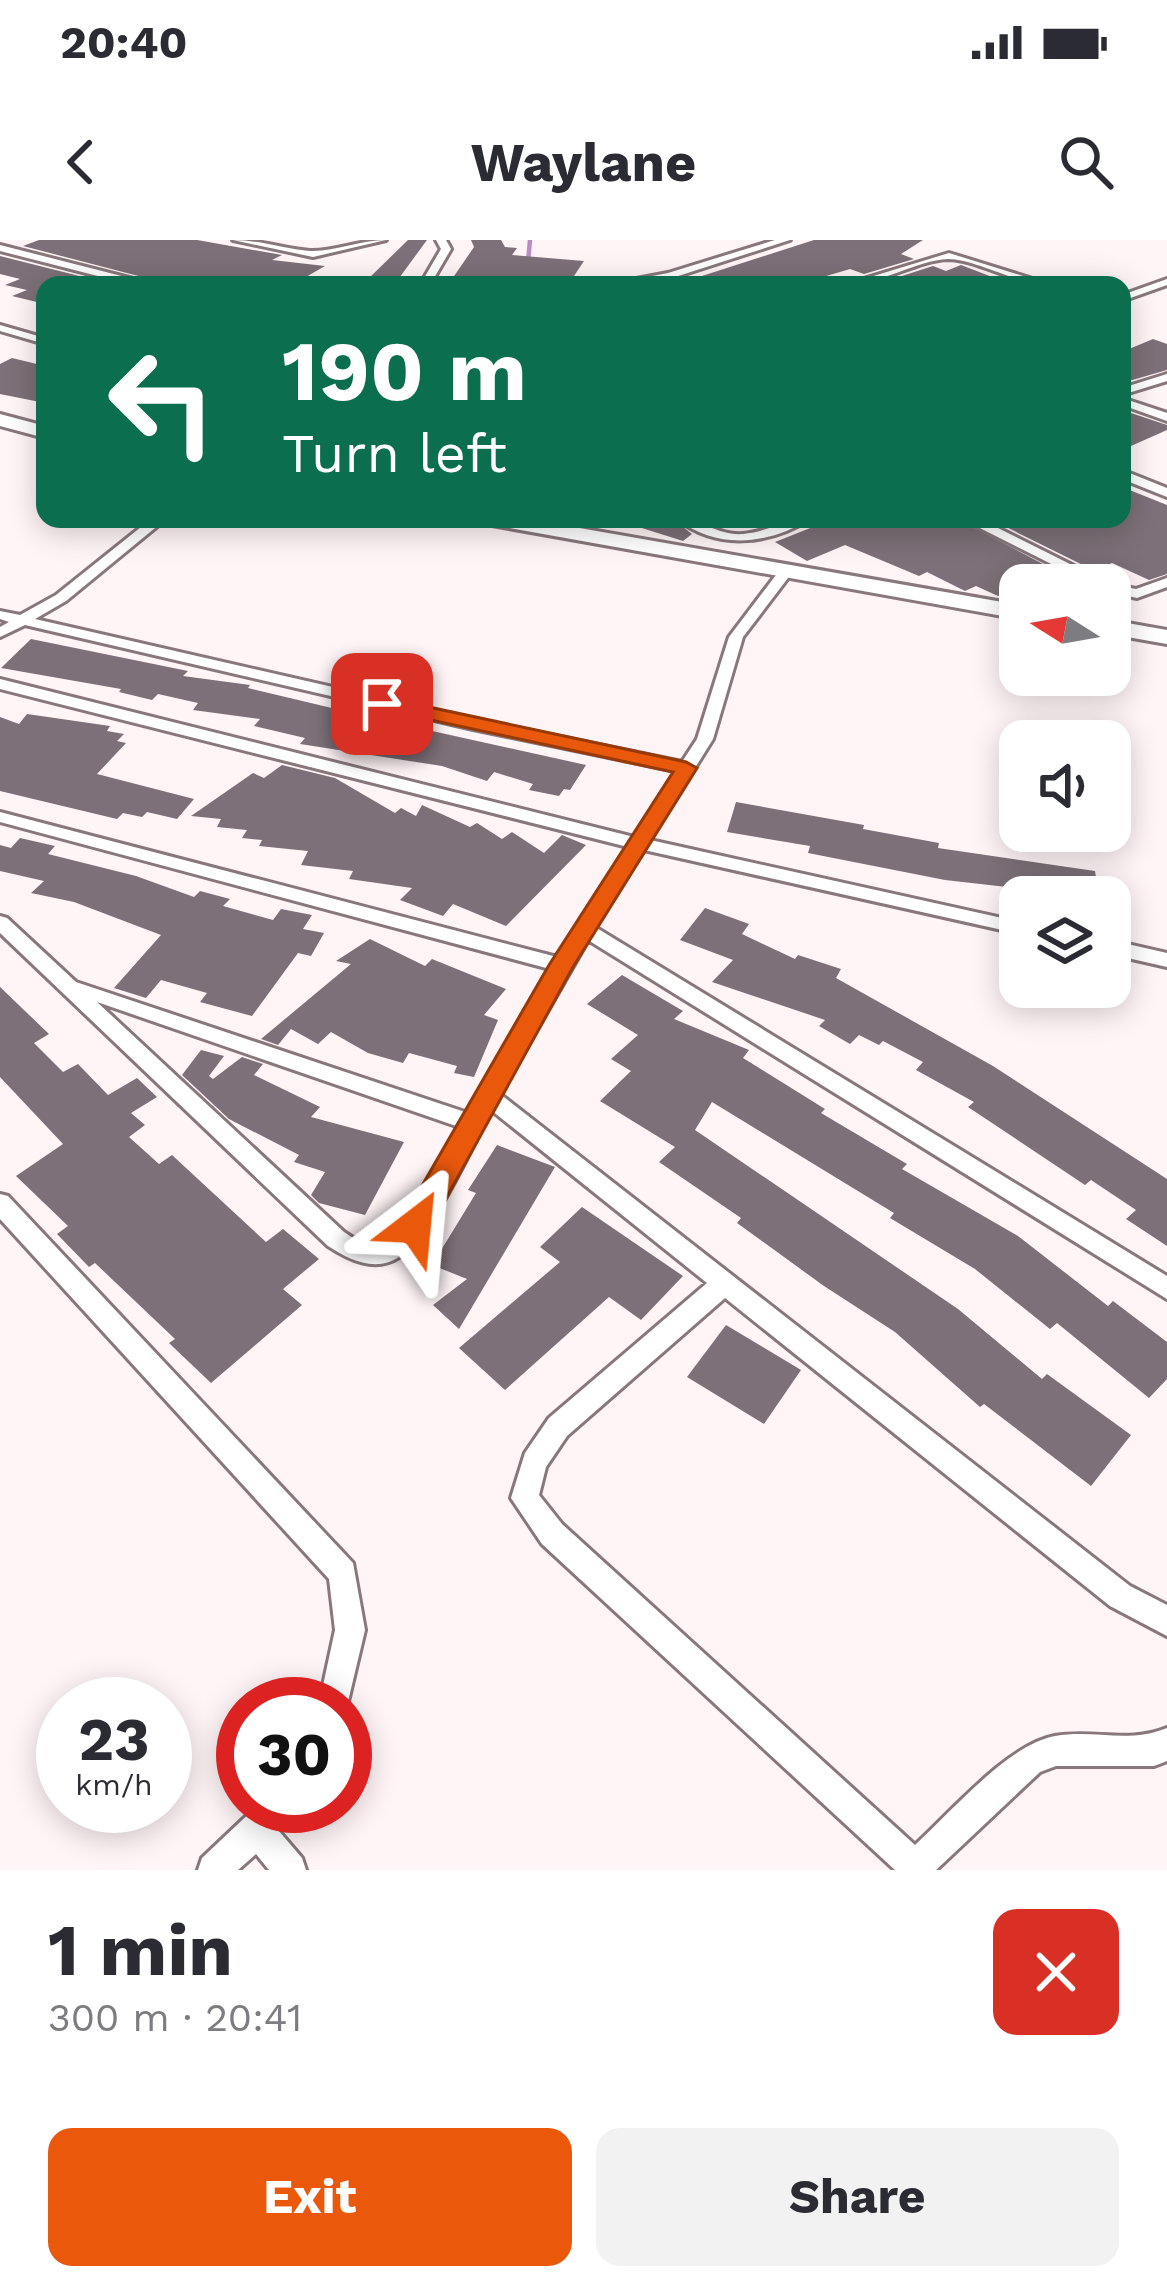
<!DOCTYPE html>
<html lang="en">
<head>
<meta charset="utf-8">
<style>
  :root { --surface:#fff; --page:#f2f2f3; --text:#2b2b33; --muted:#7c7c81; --accent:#ea580c }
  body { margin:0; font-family:"Work Sans",sans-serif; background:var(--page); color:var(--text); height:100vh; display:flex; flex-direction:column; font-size:45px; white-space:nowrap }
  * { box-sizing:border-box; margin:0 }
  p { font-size:39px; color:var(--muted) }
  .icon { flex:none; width:66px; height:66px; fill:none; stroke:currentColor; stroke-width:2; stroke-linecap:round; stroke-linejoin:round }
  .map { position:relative; height:1630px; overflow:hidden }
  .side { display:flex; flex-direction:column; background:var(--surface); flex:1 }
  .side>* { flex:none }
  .top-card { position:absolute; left:36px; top:36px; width:1095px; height:252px; border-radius:24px; box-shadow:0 6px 30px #0003; background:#0b6e4f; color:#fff; overflow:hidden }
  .needle { width:78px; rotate:281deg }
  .tools { position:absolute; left:999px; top:324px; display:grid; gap:24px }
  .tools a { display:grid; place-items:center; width:132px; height:132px; border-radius:24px; background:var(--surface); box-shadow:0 6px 30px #0003; font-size:60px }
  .speed { position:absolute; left:36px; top:1437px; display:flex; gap:24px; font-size:60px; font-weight:700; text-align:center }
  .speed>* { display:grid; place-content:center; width:156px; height:156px; border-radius:50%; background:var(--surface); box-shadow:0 6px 30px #0003; line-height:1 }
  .speed small { font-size:30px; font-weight:400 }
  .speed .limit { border:18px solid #d22; background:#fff; color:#111 }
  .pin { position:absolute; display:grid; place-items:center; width:102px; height:102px; color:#fff; margin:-51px; border-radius:24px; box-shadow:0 6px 18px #0006 }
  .me { position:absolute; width:132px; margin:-66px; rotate:29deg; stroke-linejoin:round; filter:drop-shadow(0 0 9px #0008) }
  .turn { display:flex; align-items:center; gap:42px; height:252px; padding:0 48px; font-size:54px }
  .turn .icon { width:156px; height:156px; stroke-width:2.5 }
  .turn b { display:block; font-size:84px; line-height:102px }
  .round { display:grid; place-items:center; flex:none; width:126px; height:126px; border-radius:24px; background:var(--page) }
  .head { display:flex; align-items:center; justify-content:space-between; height:204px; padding:0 48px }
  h1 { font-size:72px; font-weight:700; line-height:90px }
  .cta { display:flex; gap:24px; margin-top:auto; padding:24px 48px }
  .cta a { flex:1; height:138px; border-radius:24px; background:var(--accent); color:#fff; font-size:48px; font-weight:700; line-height:138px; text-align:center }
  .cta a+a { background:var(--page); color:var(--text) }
  .status { display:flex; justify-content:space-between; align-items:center; height:84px; padding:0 60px; background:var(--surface); direction:ltr }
  .status svg { height:33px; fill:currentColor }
  header { display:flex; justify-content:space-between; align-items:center; height:156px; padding:0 48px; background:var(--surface); font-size:54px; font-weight:700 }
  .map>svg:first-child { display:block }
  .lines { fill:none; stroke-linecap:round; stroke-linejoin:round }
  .stream { stroke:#ba8dc9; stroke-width:4.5 }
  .building { fill:#7d7078 }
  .street-casing { stroke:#88787c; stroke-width:6 }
  .secondary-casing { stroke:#88787c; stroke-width:6 }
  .street { fill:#fff; fill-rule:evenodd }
  .secondary { fill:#fff; fill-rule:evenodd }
  .route { fill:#ea580c; stroke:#983908; stroke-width:3 }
</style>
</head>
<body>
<div class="status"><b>20:40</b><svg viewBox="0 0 49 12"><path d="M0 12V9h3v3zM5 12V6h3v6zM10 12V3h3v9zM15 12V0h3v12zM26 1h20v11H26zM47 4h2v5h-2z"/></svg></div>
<header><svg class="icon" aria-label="back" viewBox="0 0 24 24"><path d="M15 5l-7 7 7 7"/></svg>Waylane<svg class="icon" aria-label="search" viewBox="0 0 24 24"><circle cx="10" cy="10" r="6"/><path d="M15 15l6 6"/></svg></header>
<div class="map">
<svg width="1167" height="1630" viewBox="0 0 1167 1630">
  <rect width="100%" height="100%" fill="#fff4f6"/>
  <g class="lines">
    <polyline class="stream" points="528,22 530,0"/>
  </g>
  <g class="building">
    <polygon points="39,0 197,0 282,15 272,20 325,26 292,45 154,45 150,39 23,6"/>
    <polygon points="408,0 427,0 394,45 365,42"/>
    <polygon points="471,0 501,0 505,7 517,8 512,15 584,21 568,45 450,42 474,7"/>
    <polygon points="814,0 923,0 901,14 914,19 864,34 850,29 796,45 674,45"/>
    <polygon points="0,16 115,45 45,45 45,64 12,56 27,50 5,45 20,39 0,34"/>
    <polygon points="961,25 1013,45 874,45 933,26 946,31"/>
    <polygon points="1153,99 1167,104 1167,130 1122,143 1122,112"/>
    <polygon points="12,118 45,126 45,163 0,154 0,124"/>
    <polygon points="1122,170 1167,185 1167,190 1122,210"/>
    <polygon points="1122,247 1167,265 1167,334 1149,340 1112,323 1095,331 990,279 1122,279"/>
    <polygon points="630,279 673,279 692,294 683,301 629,284"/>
    <polygon points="833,279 897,279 916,286 930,279 958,279 1075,341 1018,345 998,356 976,346 965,351 927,332 919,336 845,305 807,321 775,302"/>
    <polygon points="31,399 188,431 183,436 250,445 248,448 378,479 586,525 570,550 564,549 559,556 529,550 533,544 494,532 487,541 442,526 300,504 305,498 254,486 260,479 193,470 198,463 158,454 152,460 119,452 121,449 1,428"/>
    <polygon points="27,474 110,486 107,491 124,494 117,501 126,503 97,534 194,559 177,579 147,572 142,577 123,573 117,579 0,551 0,477 19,484"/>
    <polygon points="282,525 335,538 395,573 401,568 416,576 422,565 470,587 477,583 502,599 512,592 544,613 562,595 586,605 506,686 453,664 443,676 400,660 412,648 349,639 353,631 301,625 308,611 259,606 262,600 242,598 247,590 217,587 221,579 191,576 253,533 264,538"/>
    <polygon points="736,562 864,585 863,589 939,603 938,608 1095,631 1099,657 1041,657 1025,649 945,640 808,613 810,606 727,592"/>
    <polygon points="20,598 55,606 48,614 136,636 194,657 200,651 230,659 223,666 273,680 281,669 312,675 303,689 324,693 311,716 298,713 252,776 200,762 207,753 161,740 146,758 114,748 161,695 74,662 31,653 44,641 0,631 0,605 11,608"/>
    <polygon points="705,668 749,684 742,694 795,719 798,715 841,729 836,738 993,826 1167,939 1167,1006 1126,979 1136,970 1091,940 1085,945 968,867 974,862 916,830 923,822 883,801 879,805 859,795 850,804 819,786 825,780 712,742 733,720 680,700"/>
    <polygon points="370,699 425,726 432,719 506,749 484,775 498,780 474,837 454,833 457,826 409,813 403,823 368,813 331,792 318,804 291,789 278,805 261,799 351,724 336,721"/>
    <polygon points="622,735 683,771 674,779 749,810 743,818 825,869 821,873 907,924 902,929 1018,996 1108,1066 1113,1061 1167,1102 1167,1139 1149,1158 1057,1083 1050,1089 975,1029 890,978 894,973 712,862 695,890 958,1069 1042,1139 1047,1134 1131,1195 1091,1246 984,1164 980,1167 895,1092 824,1046 737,983 741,978 659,922 675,907 600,861 631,831 611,819 638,795 587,764"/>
    <polygon points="0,747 49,794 34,803 63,832 78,824 108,855 137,838 157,857 131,873 145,885 129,897 159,924 172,915 266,1002 283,989 319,1019 283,1049 302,1065 211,1143 169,1103 175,1099 95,1023 89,1027 57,994 68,986 16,936 63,904 0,837"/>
    <polygon points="201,810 224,816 209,836 213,839 242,817 263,824 254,835 320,867 311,877 404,902 365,975 319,963 311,955 325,932 294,922 299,915 229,879 182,835"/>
    <polygon points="497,905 555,927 459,1089 433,1065 467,1039 432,1025 476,953 468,950"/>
    <polygon points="582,967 683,1036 641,1080 609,1057 505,1150 459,1108 560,1022 540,1007"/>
    <polygon points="726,1085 801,1130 764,1184 687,1137"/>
  </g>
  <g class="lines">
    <defs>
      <g id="street">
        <path d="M233,0c27,0 51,9 77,11 24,1 50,-11 76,-11l-73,17z"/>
        <polygon points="436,0 446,0 451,9 430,45 420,45 441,9"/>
        <polygon points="775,0 790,0 669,39 605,45 668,33"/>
        <polygon points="0,5 149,43 150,45 133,45 0,11"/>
        <path d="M949,13l103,32c-35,0 -76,-26 -104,-26 -31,1 -68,26 -104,26z"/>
        <polygon points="1167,39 1167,45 1122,61 1122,55"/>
        <polygon points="0,85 45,98 45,104 0,91"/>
        <polygon points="1167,134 1167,141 1122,155 1122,148"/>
        <polygon points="1122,158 1167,173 1167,181 1122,165"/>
        <polygon points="1122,230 1167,248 1167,257 1122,239"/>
        <path d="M151,279h15l-100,82 -31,18 438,100 209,43 15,-23 32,-102 50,-66h10l2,3 -48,63 -30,102 -63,101 370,82v12l-376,-84 -49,77 572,349v23l-579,-359 -88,154 630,492 37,19v31l-57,-30 -385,-308 -158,138 -21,31 -7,28 23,29 353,321c36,-33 94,-101 140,-109 39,-7 73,8 112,-8v33l-13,5h-98l-16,6 -104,98h-41l-353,-326 -31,-46 14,-45 24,-35 158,-135 -216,-173c-20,38 -58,125 -92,147 -24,16 -51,2 -71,-11l-328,-313v-17l7,2 69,64 392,131 82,-144 -550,-147v-10l557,145 71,-110 -628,-158v-10l634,158 42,-66 -203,-42 -448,-104 -25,12v-10l9,-5 -9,-3v-8l20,4 36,-20zM97,762l362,125c-15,27 -51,108 -80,115 -15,4 -23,-2 -35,-10z"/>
        <path d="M677,279c24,0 42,17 66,15 24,-2 43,-15 67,-15 -42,26 -93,31 -133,0z"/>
        <polygon points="962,279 980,279 1110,344 1136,349 1167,338 1167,347 1137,358 1110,352 1110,345 1093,345"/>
        <polygon points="1110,700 1167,713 1167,727 1110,714"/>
        <polygon points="0,954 8,956 353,1323 365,1390 345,1474 345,1464 319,1464 335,1390 329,1339 0,979"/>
        <polygon points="257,1566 293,1566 278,1590 302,1618 306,1630 269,1630 256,1614 238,1630 198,1630 202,1618"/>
      </g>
      <g id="secondary">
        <polygon points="0,174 45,186 45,198 0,186"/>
        <polygon points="482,279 528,279 1020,365 1020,379 492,285"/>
        <polygon points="1110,380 1167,390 1167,404 1110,394"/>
      </g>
    </defs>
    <use href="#street" class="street-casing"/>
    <use href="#secondary" class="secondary-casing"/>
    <use href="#street" class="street"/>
    <use href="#secondary" class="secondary"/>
  </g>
  <polygon class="route" points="382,457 686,522 697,528 573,727 426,995 415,998 404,995 400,986 404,977 549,725 673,532 375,468 372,464"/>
</svg>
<div class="tools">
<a><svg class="needle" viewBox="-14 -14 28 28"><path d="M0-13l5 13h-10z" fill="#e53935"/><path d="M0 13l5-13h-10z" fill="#7c7c81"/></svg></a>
<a><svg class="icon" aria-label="sound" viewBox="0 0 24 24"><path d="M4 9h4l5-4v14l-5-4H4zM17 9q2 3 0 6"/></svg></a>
<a><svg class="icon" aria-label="layers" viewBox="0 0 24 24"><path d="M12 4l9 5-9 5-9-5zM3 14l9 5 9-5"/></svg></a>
</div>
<div class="speed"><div>23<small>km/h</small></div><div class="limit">30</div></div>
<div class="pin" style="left:382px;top:464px;background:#d93025"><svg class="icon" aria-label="arrive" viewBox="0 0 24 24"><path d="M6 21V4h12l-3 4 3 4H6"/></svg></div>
<svg class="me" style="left:415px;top:986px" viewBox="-20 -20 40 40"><path d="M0-17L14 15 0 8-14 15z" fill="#ea580c" stroke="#fff" stroke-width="4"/></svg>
<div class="top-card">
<div class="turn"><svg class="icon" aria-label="left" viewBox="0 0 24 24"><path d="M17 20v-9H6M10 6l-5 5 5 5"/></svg><div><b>190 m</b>Turn left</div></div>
</div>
</div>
<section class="side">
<div class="head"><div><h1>1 min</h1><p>300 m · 20:41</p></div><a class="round" style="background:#d93025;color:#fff"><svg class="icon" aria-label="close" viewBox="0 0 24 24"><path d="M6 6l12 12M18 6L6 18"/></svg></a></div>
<div class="cta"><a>Exit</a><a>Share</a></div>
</section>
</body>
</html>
